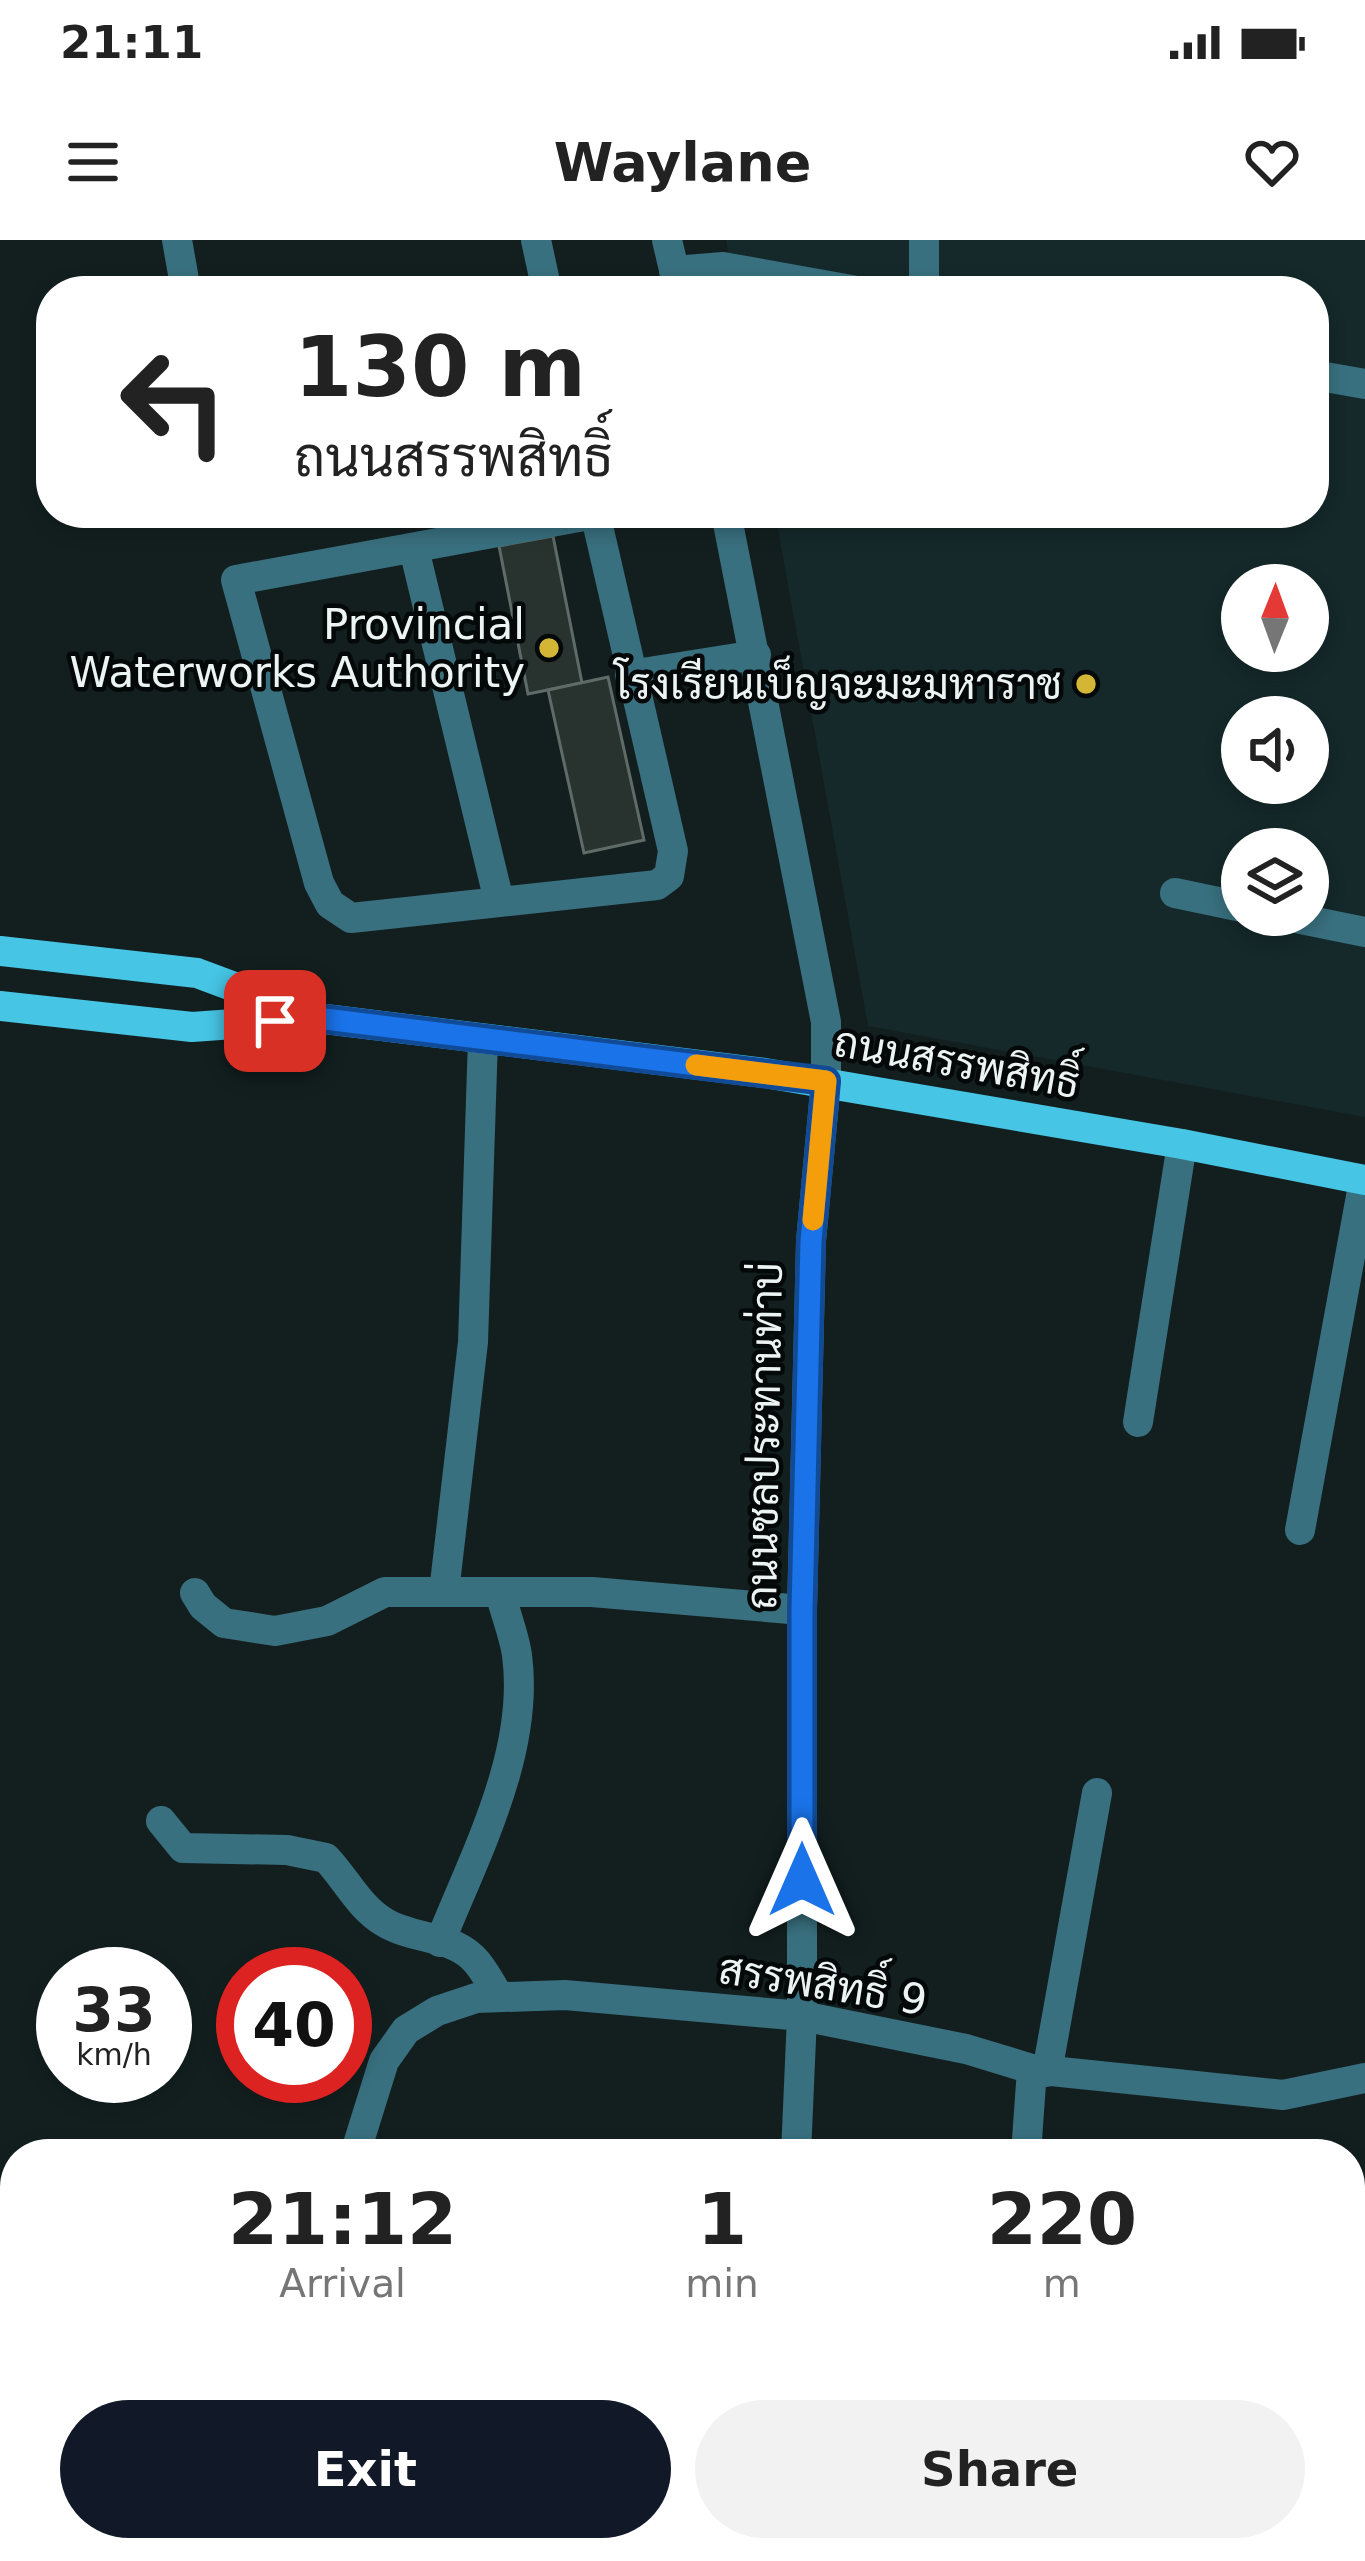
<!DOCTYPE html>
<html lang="en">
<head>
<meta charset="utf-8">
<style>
  :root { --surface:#fff; --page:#f2f2f2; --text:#222; --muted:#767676; --accent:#111827 }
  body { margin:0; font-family:"DejaVu Sans",Sarabun,sans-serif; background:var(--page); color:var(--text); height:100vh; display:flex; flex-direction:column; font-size:45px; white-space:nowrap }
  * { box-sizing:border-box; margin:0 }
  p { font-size:39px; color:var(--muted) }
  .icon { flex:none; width:66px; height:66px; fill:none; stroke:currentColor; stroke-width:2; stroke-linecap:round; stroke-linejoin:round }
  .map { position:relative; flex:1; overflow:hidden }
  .side { position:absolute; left:0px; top:1899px; width:1365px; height:423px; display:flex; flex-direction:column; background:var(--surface); border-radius:48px 48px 0 0; box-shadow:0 6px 18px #0003 }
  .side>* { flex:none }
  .banner { position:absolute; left:36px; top:36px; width:1293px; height:252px; border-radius:48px; box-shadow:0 6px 18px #0003; background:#fff; color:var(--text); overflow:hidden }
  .needle { width:78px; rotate:1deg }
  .tools { position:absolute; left:1221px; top:324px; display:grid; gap:24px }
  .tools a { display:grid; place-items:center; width:108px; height:108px; border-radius:50%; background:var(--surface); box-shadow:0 6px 18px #0003; font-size:60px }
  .speed { position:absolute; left:36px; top:1707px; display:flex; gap:24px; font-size:60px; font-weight:700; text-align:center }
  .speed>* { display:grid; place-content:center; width:156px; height:156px; border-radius:50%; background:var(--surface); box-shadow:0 6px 18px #0003; line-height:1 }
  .speed small { font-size:30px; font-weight:400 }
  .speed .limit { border:18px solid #d22; background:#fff; color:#111 }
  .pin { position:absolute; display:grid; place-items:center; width:102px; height:102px; color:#fff; margin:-51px; border-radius:24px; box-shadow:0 6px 18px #0006 }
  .me { position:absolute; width:132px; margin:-66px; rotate:0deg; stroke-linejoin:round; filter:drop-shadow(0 0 9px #0008) }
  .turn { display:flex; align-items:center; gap:42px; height:252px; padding:0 60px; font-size:54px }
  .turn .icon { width:156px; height:156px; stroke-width:2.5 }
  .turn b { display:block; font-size:84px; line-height:102px }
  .eta { display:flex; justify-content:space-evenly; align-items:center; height:204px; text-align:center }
  .eta b { font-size:72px; font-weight:600; line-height:84px }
  .action { display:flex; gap:24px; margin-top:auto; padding:24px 60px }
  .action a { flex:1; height:138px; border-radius:72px; background:var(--accent); color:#fff; font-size:48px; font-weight:600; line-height:138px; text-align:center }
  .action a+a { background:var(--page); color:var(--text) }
  .status { display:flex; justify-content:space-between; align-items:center; height:84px; padding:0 60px; background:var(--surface); direction:ltr }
  .status svg { height:33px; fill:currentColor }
  header { display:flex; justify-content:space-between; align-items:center; height:156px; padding:0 60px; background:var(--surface); font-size:54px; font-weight:600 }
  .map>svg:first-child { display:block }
  .built { fill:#15292a; fill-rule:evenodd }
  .building { fill:#283330; stroke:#5e6b67; stroke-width:3 }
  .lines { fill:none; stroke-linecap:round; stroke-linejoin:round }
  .minor { stroke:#39707f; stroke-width:30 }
  .major { stroke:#46c5e5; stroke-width:30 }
  .route-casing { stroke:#114b97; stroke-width:30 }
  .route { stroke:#1a73e8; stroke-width:21 }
  .slow { stroke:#f59e0b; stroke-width:21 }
  .poi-dot { fill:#d3b635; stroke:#040808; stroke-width:4.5 }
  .labels { text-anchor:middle; stroke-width:9; stroke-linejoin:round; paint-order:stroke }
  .poi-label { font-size:42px; fill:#ebf3f3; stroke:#040808; text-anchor:end }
  .street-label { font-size:42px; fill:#ebf3f3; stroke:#040808 }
</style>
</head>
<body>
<div class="status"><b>21:11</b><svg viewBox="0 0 49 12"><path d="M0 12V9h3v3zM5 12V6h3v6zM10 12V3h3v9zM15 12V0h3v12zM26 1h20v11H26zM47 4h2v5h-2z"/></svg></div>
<header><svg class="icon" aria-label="menu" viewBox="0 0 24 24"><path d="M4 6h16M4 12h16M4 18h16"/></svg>Waylane<svg class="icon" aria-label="heart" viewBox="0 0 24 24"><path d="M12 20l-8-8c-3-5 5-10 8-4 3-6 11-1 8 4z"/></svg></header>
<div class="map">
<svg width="1365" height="2321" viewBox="0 0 1365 2321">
  <rect width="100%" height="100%" fill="#131f1f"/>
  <path class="built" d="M726,0h639v877l-497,-91 -93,-513h539v-222h-579zM1242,345h66v66h-66zM1242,477h66v66h-66zM1242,609h66v66h-66z"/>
  <g class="building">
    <polygon points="553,296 582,443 528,454 499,306"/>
    <polygon points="608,437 644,600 584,613 548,450"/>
  </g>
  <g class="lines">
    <g class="minor">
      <polyline points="177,0 186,51"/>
      <polyline points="536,0 547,51"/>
      <polyline points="667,0 679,51"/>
      <polyline points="674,31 723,27 857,51"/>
      <polyline points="924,51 924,0"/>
      <polyline points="1314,135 1365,144"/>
      <polyline points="595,273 673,611 669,636 657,645 351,678 330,664 319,643 236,340 595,274"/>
      <polyline points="726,273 826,782 826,841 811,1001 802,1370 802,1776 796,1914"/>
      <polyline points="414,309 499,661"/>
      <polyline points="630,435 756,415"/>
      <polyline points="1175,653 1242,667"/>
      <polyline points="1281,675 1365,692"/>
      <polyline points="1138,1182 1182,904"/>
      <polyline points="1300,1290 1364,940"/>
      <polyline points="444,1352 473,1102 483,799"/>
      <polyline points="195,1353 203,1366 224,1383 275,1391 327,1381 385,1352 592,1352 802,1370"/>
      <path d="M161,1581l22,27 104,2 39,8c20,21 32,48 58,64 27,17 65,13 88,35 12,11 18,26 27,40"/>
      <path d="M440,1702c35,-88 90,-189 77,-287 -3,-21 -12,-42 -17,-63"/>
      <polyline points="1047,1832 1097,1553"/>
      <polyline points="355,1914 384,1821 406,1790 437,1771 476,1758 565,1755 802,1776 966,1809 1032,1829 1283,1855 1365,1838"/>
      <polyline points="1026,1914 1032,1829"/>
      <polyline points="1082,2307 1111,2321"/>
      <polyline points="60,2321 62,2307"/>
      <polyline points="299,2321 304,2307"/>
      <polyline points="774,2321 776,2307"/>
      <polyline points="1214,2321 1221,2307"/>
    </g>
    <g class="major">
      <polyline points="0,711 197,733 304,773"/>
      <polyline points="0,766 192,787 317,778 765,833 1182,904 1365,940"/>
    </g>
  </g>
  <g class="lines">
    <defs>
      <polyline id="route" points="275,781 317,778 826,841 811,1001 802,1370 802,1640"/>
    </defs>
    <use href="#route" class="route-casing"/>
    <use href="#route" class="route"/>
    <polyline class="slow" points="696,825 826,841 813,980"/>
  </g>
  <g class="poi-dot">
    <circle cx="549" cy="408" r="12"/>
    <circle cx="1086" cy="444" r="12"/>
  </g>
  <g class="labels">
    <g class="poi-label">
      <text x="525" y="399">Provincial<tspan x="525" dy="48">Waterworks Authority</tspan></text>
      <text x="1062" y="459">โรงเรียนเบ็ญจะมะมหาราช</text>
    </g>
    <g class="street-label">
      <text transform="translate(957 822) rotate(10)" y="15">ถนนสรรพสิทธิ์</text>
      <text transform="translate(764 1196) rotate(-89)" y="15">ถนนชลประทานท่าบ่</text>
      <text transform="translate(823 1744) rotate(9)" y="15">สรรพสิทธิ์ 9</text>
    </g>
  </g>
</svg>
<div class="tools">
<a><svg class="needle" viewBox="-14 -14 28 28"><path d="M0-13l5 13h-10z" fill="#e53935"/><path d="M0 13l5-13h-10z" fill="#767676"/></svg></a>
<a><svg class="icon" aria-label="sound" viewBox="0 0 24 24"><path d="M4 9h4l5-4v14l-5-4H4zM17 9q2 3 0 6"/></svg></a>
<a><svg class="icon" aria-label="layers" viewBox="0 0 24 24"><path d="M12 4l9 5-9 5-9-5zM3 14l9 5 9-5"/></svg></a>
</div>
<div class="speed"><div>33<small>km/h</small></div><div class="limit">40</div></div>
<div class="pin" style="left:275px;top:781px;background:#d93025"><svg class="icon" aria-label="arrive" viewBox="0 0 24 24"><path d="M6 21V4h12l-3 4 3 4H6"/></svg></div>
<svg class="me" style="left:802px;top:1640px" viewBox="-20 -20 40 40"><path d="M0-17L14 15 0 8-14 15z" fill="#1a73e8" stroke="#fff" stroke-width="4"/></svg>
<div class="banner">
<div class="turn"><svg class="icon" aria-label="left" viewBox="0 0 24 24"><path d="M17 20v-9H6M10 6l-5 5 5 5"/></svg><div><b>130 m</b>ถนนสรรพสิทธิ์</div></div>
</div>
<section class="side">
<div class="eta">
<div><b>21:12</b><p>Arrival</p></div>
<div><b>1</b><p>min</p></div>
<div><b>220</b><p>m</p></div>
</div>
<div class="action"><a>Exit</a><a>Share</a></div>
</section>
</div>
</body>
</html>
